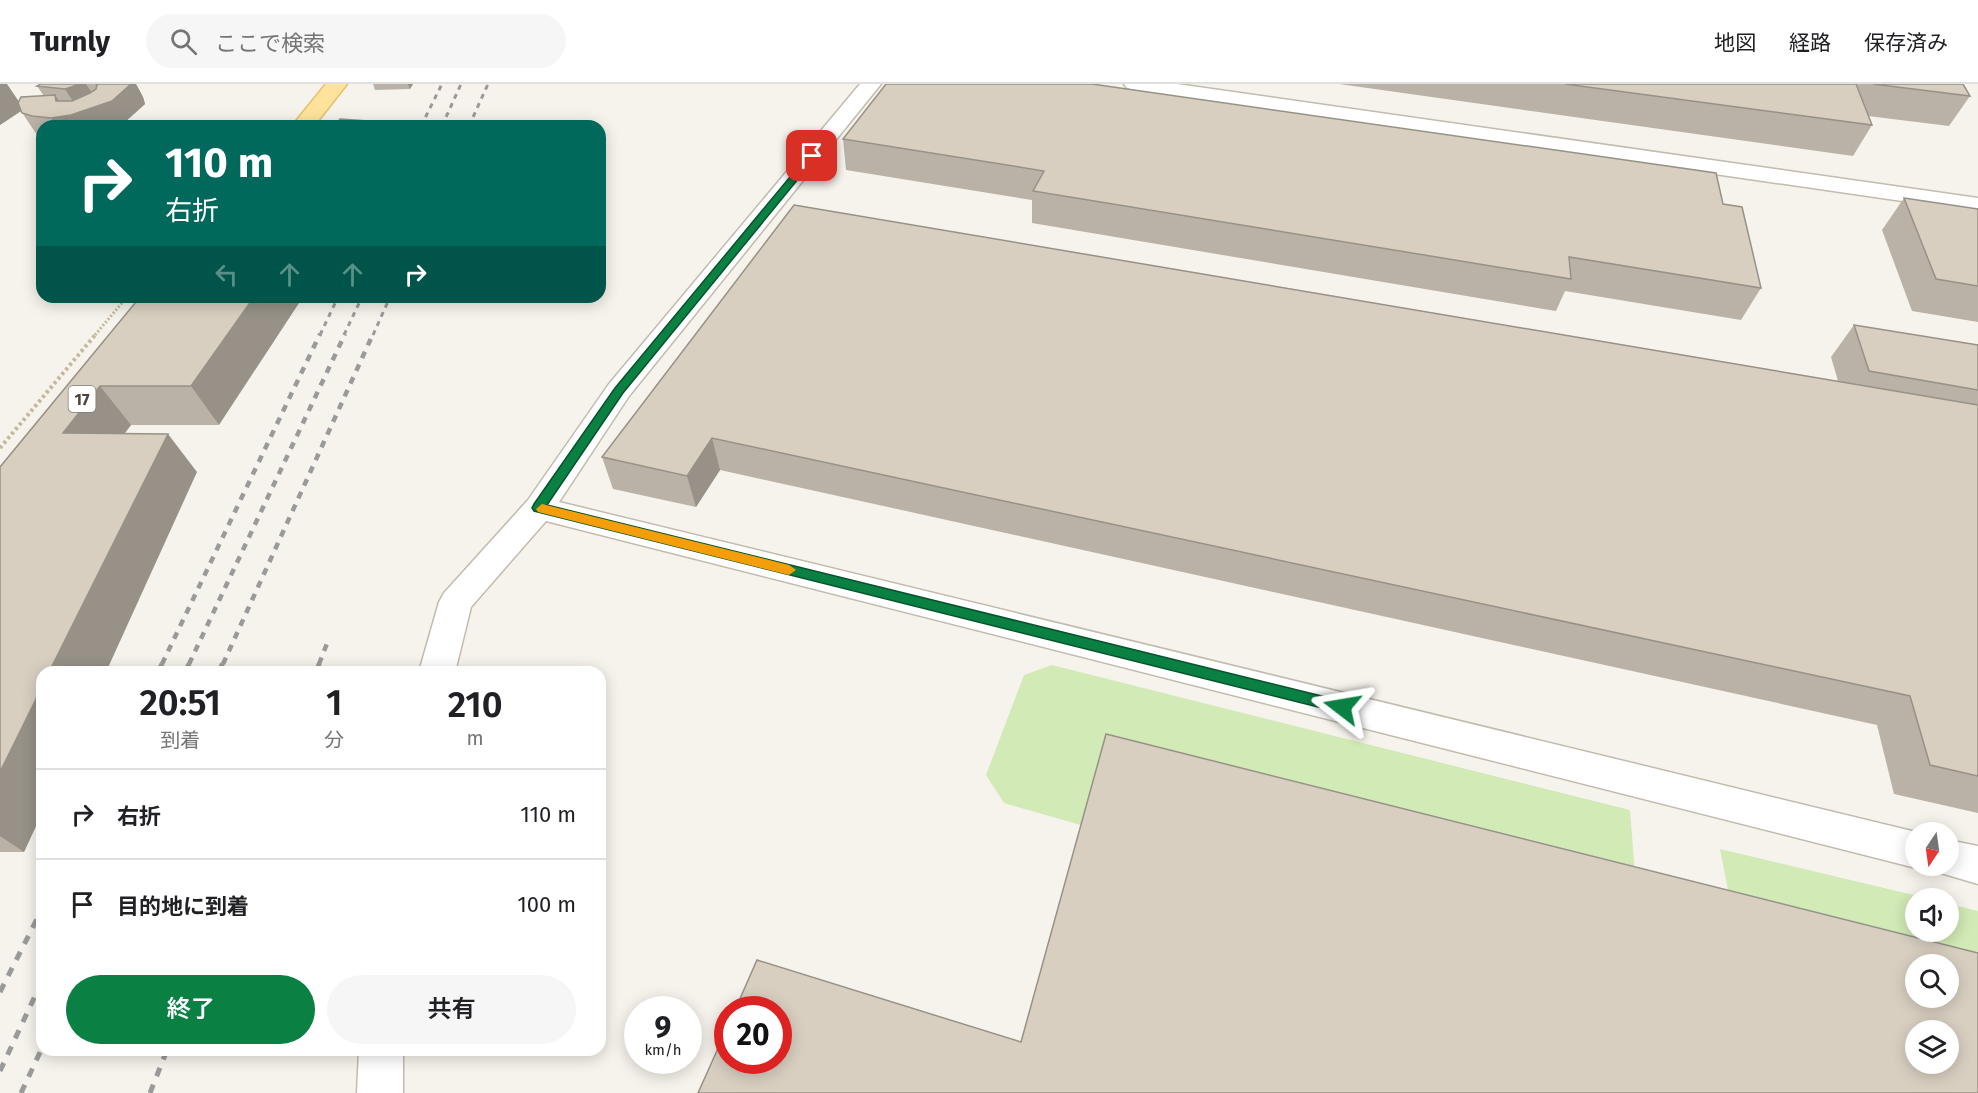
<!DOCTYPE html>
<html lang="ja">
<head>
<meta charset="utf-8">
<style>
  :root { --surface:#fff; --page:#f6f6f6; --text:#202124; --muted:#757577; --line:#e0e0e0; --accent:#0b8043 }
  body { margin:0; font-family:"Fira Sans","Noto Sans JP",sans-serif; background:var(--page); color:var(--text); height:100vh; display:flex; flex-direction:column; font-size:22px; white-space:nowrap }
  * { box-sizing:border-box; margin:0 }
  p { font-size:20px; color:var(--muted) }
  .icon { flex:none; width:33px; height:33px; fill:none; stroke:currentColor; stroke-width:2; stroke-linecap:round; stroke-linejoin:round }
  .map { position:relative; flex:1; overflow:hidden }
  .sheet { position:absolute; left:36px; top:582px; width:570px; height:390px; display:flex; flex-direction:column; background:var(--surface); border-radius:18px; box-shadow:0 3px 15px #0003 }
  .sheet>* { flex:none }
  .banner { position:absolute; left:36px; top:36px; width:570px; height:183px; border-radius:18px; box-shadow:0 3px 15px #0003; background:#00695c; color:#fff; overflow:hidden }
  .needle { width:39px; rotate:193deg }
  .tools { position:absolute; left:1905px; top:738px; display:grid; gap:12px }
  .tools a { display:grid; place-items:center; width:54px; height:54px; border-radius:50%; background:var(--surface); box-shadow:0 3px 15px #0003; font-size:30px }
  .speed { position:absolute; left:624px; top:912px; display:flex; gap:12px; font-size:30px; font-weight:700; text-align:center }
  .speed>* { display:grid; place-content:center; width:78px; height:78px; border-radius:50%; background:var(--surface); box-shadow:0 3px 15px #0003; line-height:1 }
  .speed small { font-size:15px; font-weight:400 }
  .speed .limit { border:9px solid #d22; background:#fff; color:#111 }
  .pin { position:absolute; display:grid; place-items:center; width:51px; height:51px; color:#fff; margin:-26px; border-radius:12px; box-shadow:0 3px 9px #0006 }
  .me { position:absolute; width:66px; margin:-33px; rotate:284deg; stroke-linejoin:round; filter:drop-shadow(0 0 4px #0008) }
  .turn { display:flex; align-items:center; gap:21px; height:126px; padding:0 30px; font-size:27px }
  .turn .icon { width:78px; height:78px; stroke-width:2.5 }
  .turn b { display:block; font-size:42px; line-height:51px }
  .lanes { display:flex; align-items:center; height:57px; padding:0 30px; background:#0003; justify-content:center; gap:30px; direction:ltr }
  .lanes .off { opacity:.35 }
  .eta { display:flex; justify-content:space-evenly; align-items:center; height:102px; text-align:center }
  .eta b { font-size:36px; font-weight:600; line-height:42px }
  .primary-button { display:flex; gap:12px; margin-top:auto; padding:12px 30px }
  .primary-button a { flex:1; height:69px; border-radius:36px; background:var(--accent); color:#fff; font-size:24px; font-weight:600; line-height:69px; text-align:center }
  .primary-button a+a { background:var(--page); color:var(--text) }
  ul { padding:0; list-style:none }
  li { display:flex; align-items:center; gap:18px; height:90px; padding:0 30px; border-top:2px solid var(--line) }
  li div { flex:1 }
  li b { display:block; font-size:22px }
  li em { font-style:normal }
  header { display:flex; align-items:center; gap:36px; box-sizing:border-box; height:84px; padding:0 30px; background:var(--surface); border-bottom:2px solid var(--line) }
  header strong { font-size:28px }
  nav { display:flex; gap:33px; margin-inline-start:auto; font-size:21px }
  .search { width:420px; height:54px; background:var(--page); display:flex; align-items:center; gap:15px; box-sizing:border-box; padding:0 21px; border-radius:33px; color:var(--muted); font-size:22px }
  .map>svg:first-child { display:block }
  .green { fill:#d2eab5 }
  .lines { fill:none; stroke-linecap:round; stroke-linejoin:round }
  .minor-casing { stroke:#c2bbae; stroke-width:3 }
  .major-casing { stroke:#e6c16a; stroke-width:3 }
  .path-far1 { stroke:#c4b79f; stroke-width:3; stroke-dasharray:2 2; stroke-linecap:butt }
  .path { stroke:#c4b79f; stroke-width:4; stroke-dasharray:3 3; stroke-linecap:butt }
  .minor { fill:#fff; fill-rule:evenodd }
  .major { fill:#ffe39c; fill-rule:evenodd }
  .rail-far2 { stroke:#9a9a9a; stroke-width:3; stroke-dasharray:5 5; stroke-linecap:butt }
  .rail-far1 { stroke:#9a9a9a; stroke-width:4.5; stroke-dasharray:7 7; stroke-linecap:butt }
  .rail { stroke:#9a9a9a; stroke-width:5; stroke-dasharray:9 9; stroke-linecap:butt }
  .wall { fill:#bab2a6 }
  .shaded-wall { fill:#979187 }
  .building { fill:#d8cfc1; stroke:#979187; stroke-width:1.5; fill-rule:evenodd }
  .route { fill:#0b8043; stroke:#07532c; stroke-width:1.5 }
  .slow { fill:#f59e0b }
  .labels { text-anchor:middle; stroke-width:4.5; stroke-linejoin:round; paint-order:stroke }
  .shield { fill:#fff; stroke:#817c74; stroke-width:1.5 }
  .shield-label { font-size:16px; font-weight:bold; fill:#4b4439 }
</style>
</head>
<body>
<header>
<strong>Turnly</strong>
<div class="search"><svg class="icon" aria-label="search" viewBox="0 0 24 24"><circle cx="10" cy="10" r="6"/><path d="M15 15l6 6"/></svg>ここで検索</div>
<nav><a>地図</a><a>経路</a><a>保存済み</a></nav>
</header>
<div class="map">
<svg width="1978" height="1009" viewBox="0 0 1978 1009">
  <rect width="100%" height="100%" fill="#f6f3ec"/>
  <g class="green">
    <polygon points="1052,581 1630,726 1637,816 1084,742 1004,719 986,691 1024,591"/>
    <polygon points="1720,765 1926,814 1916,814 1916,848 1948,848 1949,820 1978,827 1978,904 1948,880 1916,880 1735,842"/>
  </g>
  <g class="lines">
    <defs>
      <g id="minor">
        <polygon points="860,0 881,0 629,312 559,418 1916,748 1916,782 1923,782 1916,784 546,437 471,523 455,588 419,588 439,518 444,509 528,416 609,300"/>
        <polygon points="1124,0 1177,0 1978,114 1978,128 1134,6 1127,4"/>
        <polygon points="1948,756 1978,762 1978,800 1934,787 1931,782 1948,782"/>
        <polygon points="359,966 403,966 403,1009 357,1009"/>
      </g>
      <polygon id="major" points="326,0 347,0 314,42 292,42"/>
    </defs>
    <use href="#minor" class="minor-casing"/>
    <use href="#major" class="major-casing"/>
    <polyline class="path-far1" points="95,251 127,213"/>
    <polyline class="path" points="0,364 96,250"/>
    <use href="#minor" class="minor"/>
    <use href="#major" class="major"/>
    <g class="rail-far2">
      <polyline points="421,42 442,0"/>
      <polyline points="442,42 461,0"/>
      <polyline points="469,42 488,0"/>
      <polyline points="320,251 338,213"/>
      <polyline points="344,251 362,213"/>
      <polyline points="373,251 390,213"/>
    </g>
    <g class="rail-far1">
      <polyline points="162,580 320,250"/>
      <polyline points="189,580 345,250"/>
      <polyline points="223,580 373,250"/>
      <polyline points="319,580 328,557"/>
    </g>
    <g class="rail">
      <polyline points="158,588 163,578"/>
      <polyline points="185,588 190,578"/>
      <polyline points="219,588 223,578"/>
      <polyline points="316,588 320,578"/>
      <polyline points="0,908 42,825"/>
      <polyline points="0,987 42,897"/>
      <polyline points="21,1009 42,964"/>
      <polyline points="150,1009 167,966"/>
    </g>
  </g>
  <g class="wall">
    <polygon points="41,0 136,0 143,13 145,20 125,38 115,42 42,42 42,53 37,51 21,27 0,41 19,17 44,12 37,2"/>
    <polygon points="373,0 413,0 410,5 375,6"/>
    <polygon points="1339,0 1963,0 1970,12 1949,42 1868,32 1872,41 1853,72"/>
    <polygon points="843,55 1723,120 1761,204 1741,236 1565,207 1556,227 1032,139 1032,116 846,86"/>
    <polygon points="1904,114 1978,125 1978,238 1912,227 1882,146"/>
    <polygon points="794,121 1838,297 1831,273 1854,241 1978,261 1978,729 1894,710 1877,641 720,386 696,423 613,405 602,373"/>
    <polygon points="140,213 219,341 131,341 124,349 197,388 42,588 42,729 24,768 0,768 0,383"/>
  </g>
  <g class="shaded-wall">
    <polygon points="0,0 7,0 24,25 0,41"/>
    <polygon points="80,0 86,0 96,15 131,0 136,0 143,13 145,20 125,38 115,42 56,42 51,34 56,17 55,11 68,31 78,25 65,5"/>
    <polygon points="408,0 413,0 410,5"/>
    <polygon points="254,213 303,213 219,341 191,302"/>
    <polygon points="100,302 131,341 96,388 63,349"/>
    <polygon points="168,350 197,388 106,588 49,588"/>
    <polygon points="712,354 720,386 696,423 687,392"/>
    <polygon points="42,603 42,729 24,768 0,752 0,688"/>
  </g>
  <g class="building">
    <polygon points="41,0 80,0 65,5 37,2"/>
    <polygon points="96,0 131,0 112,17 71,31 51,34 32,32 22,29 18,19 21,13 55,11 56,17 72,17 90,9 96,5 97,1"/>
    <polygon points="886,0 1092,0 1716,89 1723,120 1742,123 1761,204 1569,173 1571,195 1033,107 1044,87 843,55"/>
    <polygon points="1565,0 1856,0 1872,41"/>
    <polygon points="1873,0 1963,0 1970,12"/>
    <polygon points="340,35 382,38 378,42 335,42"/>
    <polygon points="1904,114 1978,125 1978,202 1936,195"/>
    <polygon points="794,121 1978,321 1978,692 1930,681 1910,612 712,354 687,392 602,373"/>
    <polygon points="140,213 254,213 191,302 100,302 63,349 168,350 49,588 42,588 42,603 0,688 0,383"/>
    <polygon points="1854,241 1978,261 1978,306 1869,287"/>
    <path d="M1106,650l872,219v140h-1280l30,-67v34h50v-50h-43l22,-50 264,82zM1916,880h32v34h-32zM1916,946h32v34h-32z"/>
  </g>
  <polygon class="route" points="809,70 817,72 623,309 547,421 1342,617 1347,619 1349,623 1347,628 1342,629 534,427 532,424 534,420 615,304"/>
  <polygon class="slow" points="542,420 789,481 796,486 789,491 538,428 536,425"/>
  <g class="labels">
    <rect class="shield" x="68.5" y="302" width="27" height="26" rx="4.5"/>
    <g class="shield-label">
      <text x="82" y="321">17</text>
    </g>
  </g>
</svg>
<div class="tools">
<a><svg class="needle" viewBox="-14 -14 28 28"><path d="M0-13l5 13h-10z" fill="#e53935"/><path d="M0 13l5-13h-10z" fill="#757577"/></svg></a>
<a><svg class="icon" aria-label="sound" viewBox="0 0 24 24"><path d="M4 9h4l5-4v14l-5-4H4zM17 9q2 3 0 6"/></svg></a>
<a><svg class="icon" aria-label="search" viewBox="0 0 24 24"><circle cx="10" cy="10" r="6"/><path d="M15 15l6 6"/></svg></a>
<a><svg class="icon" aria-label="layers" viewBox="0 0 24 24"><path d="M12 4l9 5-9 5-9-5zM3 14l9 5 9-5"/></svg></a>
</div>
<div class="speed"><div>9<small>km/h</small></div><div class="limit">20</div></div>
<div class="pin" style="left:812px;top:72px;background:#d93025"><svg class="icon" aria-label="arrive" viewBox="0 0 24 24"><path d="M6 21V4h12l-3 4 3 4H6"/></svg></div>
<svg class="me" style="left:1342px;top:623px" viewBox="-20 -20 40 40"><path d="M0-17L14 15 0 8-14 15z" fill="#0b8043" stroke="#fff" stroke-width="4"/></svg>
<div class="banner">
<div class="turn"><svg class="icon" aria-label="right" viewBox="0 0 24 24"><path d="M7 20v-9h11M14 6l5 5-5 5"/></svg><div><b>110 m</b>右折</div></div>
<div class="lanes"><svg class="icon off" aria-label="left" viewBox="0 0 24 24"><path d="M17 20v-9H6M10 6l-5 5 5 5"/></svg><svg class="icon off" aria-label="ahead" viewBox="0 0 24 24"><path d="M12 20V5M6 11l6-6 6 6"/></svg><svg class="icon off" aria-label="ahead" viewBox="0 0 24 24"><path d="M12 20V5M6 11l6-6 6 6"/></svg><svg class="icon" aria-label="right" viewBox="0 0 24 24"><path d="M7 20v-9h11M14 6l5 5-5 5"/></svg></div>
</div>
<section class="sheet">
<div class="eta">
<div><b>20:51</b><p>到着</p></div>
<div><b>1</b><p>分</p></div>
<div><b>210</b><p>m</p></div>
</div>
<ul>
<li><svg class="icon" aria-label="right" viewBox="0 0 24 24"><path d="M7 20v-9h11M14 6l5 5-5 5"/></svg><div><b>右折</b></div><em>110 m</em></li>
<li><svg class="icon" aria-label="arrive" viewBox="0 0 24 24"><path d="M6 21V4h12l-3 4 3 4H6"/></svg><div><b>目的地に到着</b></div><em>100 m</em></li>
</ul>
<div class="primary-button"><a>終了</a><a>共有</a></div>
</section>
</div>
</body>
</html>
